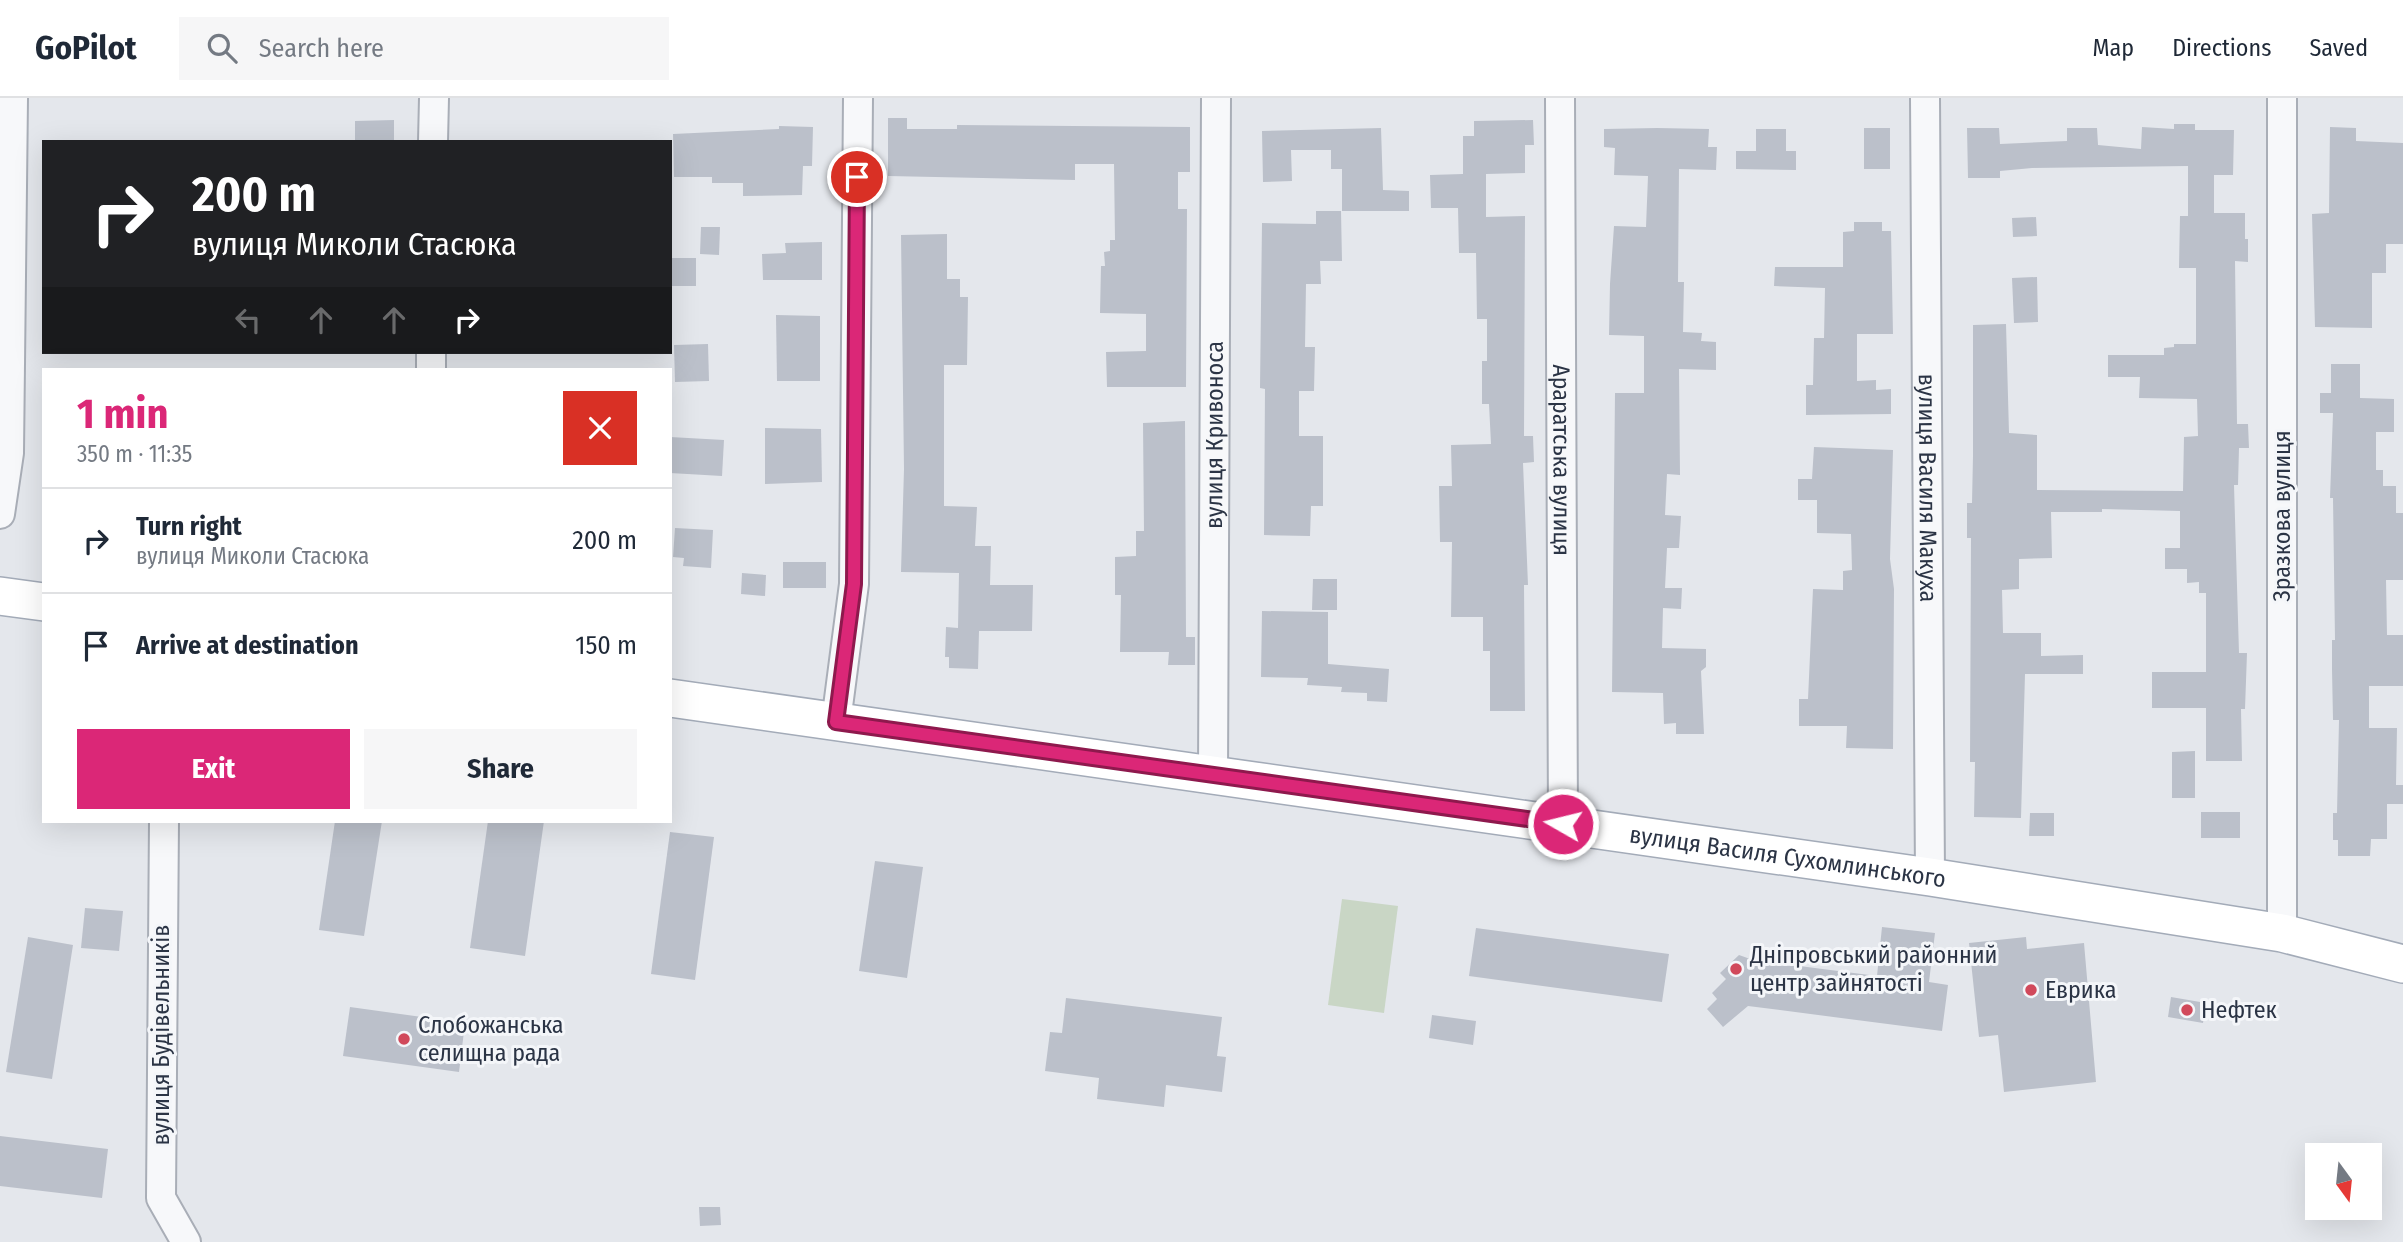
<!DOCTYPE html>
<html lang="en">
<head>
<meta charset="utf-8">
<style>
  :root { --surface:#fff; --page:#f6f6f7; --text:#1f2937; --muted:#747a83; --line:#e0e1e3; --accent:#db2777 }
  body { margin:0; font-family:"Fira Sans Condensed",sans-serif; background:var(--page); color:var(--text); height:100vh; display:flex; flex-direction:column; font-size:26px; white-space:nowrap }
  * { box-sizing:border-box; margin:0 }
  p { font-size:23px; color:var(--muted) }
  .icon { flex:none; width:38px; height:38px; fill:none; stroke:currentColor; stroke-width:2; stroke-linecap:round; stroke-linejoin:round }
  .map { position:relative; flex:1; overflow:hidden }
  .drawer { position:absolute; left:42px; top:270px; width:630px; height:455px; display:flex; flex-direction:column; background:var(--surface); border-radius:0px; box-shadow:0 7px 28px #0002 }
  .drawer>* { flex:none }
  .banner { position:absolute; left:42px; top:42px; width:630px; height:214px; border-radius:0px; box-shadow:0 7px 28px #0002; background:#202124; color:#fff; overflow:hidden }
  .needle { width:46px; rotate:165deg }
  .tools { position:absolute; left:2305px; top:1045px; display:grid; gap:14px }
  .tools a { display:grid; place-items:center; width:77px; height:77px; border-radius:0px; background:var(--surface); box-shadow:0 7px 28px #0002; font-size:35px }
  .pin { position:absolute; display:grid; place-items:center; width:60px; height:60px; color:#fff; margin:-30px; border:4px solid #fff; border-radius:50%; box-shadow:0 2px 7px #0007 }
  .me { position:absolute; width:77px; margin:-38px; rotate:278deg; stroke-linejoin:round; filter:drop-shadow(0 0 5px #0008) }
  .turn { display:flex; align-items:center; gap:24px; height:147px; padding:0 35px; font-size:32px }
  .turn .icon { width:91px; height:91px; stroke-width:2.5 }
  .turn b { display:block; font-size:49px; line-height:60px }
  .lanes { display:flex; align-items:center; height:66px; padding:0 35px; background:#0003; justify-content:center; gap:35px; direction:ltr }
  .lanes .off { opacity:.35 }
  .round { display:grid; place-items:center; flex:none; width:74px; height:74px; border-radius:0px; background:var(--page) }
  .head { display:flex; align-items:center; justify-content:space-between; height:119px; padding:0 35px }
  h1 { font-size:42px; font-weight:700; line-height:52px; color:var(--accent) }
  .primary-button { display:flex; gap:14px; margin-top:auto; padding:14px 35px }
  .primary-button a { flex:1; height:80px; border-radius:0px; background:var(--accent); color:#fff; font-size:28px; font-weight:700; line-height:80px; text-align:center }
  .primary-button a+a { background:var(--page); color:var(--text) }
  ul { padding:0; list-style:none }
  li { display:flex; align-items:center; gap:21px; height:105px; padding:0 35px; border-top:2px solid var(--line) }
  li div { flex:1 }
  li b { display:block; font-size:26px }
  li em { font-style:normal }
  header { display:flex; align-items:center; gap:42px; box-sizing:border-box; height:98px; padding:0 35px; background:var(--surface); border-bottom:2px solid var(--line) }
  header strong { font-size:33px }
  nav { display:flex; gap:38px; margin-inline-start:auto; font-size:24px }
  .search { width:490px; height:63px; background:var(--page); display:flex; align-items:center; gap:18px; box-sizing:border-box; padding:0 24px; border-radius:0px; color:var(--muted); font-size:26px }
  .map>svg:first-child { display:block }
  .green { fill:#c9d6c5 }
  .building { fill:#bbc0ca }
  .lines { fill:none; stroke-linecap:round; stroke-linejoin:round }
  .minor-casing { stroke:#a9aeb7; stroke-width:32 }
  .major-casing { stroke:#a3abb8; stroke-width:40 }
  .minor { stroke:#f7f8fa; stroke-width:28 }
  .major { stroke:#fff; stroke-width:37 }
  .route-casing { stroke:#8e194d; stroke-width:18 }
  .route { stroke:#db2777; stroke-width:12 }
  .poi-dot { fill:#d1495b; stroke:#f4f6f9; stroke-width:2.5 }
  .labels { text-anchor:middle; stroke-width:6; stroke-linejoin:round; paint-order:stroke }
  .street-label { font-size:24px; fill:#2b3445; stroke:#f4f6f9 }
  .poi-label { font-size:24px; fill:#2b3445; stroke:#f4f6f9; text-anchor:start }
</style>
</head>
<body>
<header>
<strong>GoPilot</strong>
<div class="search"><svg class="icon" aria-label="search" viewBox="0 0 24 24"><circle cx="10" cy="10" r="6"/><path d="M15 15l6 6"/></svg>Search here</div>
<nav><a>Map</a><a>Directions</a><a>Saved</a></nav>
</header>
<div class="map">
<svg width="2403" height="1144" viewBox="0 0 2403 1144">
  <rect width="100%" height="100%" fill="#e4e7ec"/>
  <polygon class="green" points="1342,801 1398,808 1384,915 1328,907"/>
  <g class="building">
    <polygon points="888,20 907,20 907,31 957,31 957,27 1190,29 1190,74 1178,74 1178,111 1187,111 1186,289 1107,289 1106,254 1146,253 1146,216 1100,215 1101,168 1105,168 1104,154 1110,153 1110,142 1115,142 1114,66 1075,66 1075,82 888,78"/>
    <polygon points="394,22 394,44 355,44 355,23"/>
    <polygon points="1533,22 1534,47 1525,47 1525,75 1486,76 1486,119 1525,118 1524,338 1533,338 1534,364 1523,365 1528,487 1524,487 1525,613 1490,613 1490,553 1483,553 1483,519 1451,519 1452,444 1440,444 1439,388 1452,388 1451,347 1491,346 1489,306 1482,306 1482,263 1487,263 1487,221 1477,221 1476,155 1459,155 1458,110 1431,110 1430,77 1463,76 1463,38 1474,38 1474,23"/>
    <polygon points="2174,26 2195,26 2195,32 2234,32 2233,77 2214,77 2214,115 2245,115 2245,141 2248,141 2248,164 2235,163 2237,326 2248,326 2249,350 2239,350 2238,387 2234,387 2239,555 2247,555 2245,611 2241,611 2242,663 2206,663 2206,610 2152,610 2152,574 2206,574 2206,495 2199,495 2199,484 2187,485 2187,471 2165,471 2165,450 2180,450 2180,413 2102,411 2102,414 2051,414 2052,460 2019,461 2019,491 2002,492 2003,535 2041,535 2041,558 2083,557 2083,576 2025,576 2021,720 1974,719 1975,664 1970,664 1971,440 1967,440 1967,405 1972,405 1973,358 1973,227 2006,226 2009,335 2037,337 2037,392 2183,393 2184,339 2198,338 2197,301 2139,300 2140,279 2108,279 2108,257 2164,257 2164,250 2174,249 2174,246 2196,246 2196,170 2179,170 2180,118 2188,118 2188,68 2032,70 2000,73 2000,80 1968,80 1967,30 1999,30 2000,46 2067,43 2067,30 2097,30 2098,47 2141,51 2142,29 2174,31"/>
    <polygon points="779,28 813,29 812,68 803,68 802,97 743,98 743,85 712,85 712,79 674,79 673,36 779,31"/>
    <polygon points="2330,29 2356,30 2356,43 2403,45 2403,146 2386,146 2386,175 2372,175 2372,230 2315,229 2312,116 2329,115"/>
    <polygon points="1381,30 1383,92 1409,93 1409,113 1342,113 1342,71 1331,71 1331,52 1291,52 1292,83 1263,84 1262,33"/>
    <polygon points="1657,30 1709,31 1708,49 1717,49 1716,72 1679,71 1678,184 1684,184 1683,234 1702,235 1701,243 1716,244 1716,272 1679,271 1680,377 1667,376 1665,417 1681,418 1679,450 1667,450 1665,490 1682,490 1681,511 1663,510 1662,550 1706,551 1706,569 1701,573 1704,636 1676,636 1676,625 1664,626 1663,595 1612,594 1615,295 1644,295 1644,238 1609,237 1610,186 1614,128 1646,129 1648,78 1614,77 1615,50 1604,49 1604,31"/>
    <rect x="1864" y="30" width="26" height="41"/>
    <polygon points="1756,31 1786,31 1786,53 1796,53 1796,72 1736,71 1736,53 1756,53"/>
    <polygon points="1316,113 1341,113 1342,163 1320,163 1321,186 1306,186 1305,249 1315,249 1314,293 1299,293 1299,338 1323,338 1323,408 1311,408 1310,438 1264,437 1265,291 1260,290 1262,125 1316,126"/>
    <polygon points="2036,119 2037,138 2013,139 2012,120"/>
    <polygon points="1854,124 1882,124 1882,133 1891,133 1893,236 1857,236 1857,283 1876,282 1876,292 1891,291 1891,316 1806,317 1806,287 1813,287 1814,240 1824,240 1825,190 1774,188 1775,169 1843,169 1843,134 1854,133"/>
    <polygon points="701,129 720,129 719,157 700,156"/>
    <polygon points="947,136 947,181 960,181 960,199 968,199 967,267 944,267 944,408 977,409 975,448 991,448 990,487 1033,487 1032,533 979,533 978,571 949,570 949,559 945,559 946,529 958,530 959,475 901,474 904,371 901,137"/>
    <polygon points="822,144 822,182 763,182 762,156 786,155 785,145"/>
    <rect x="670" y="160" width="26" height="28"/>
    <polygon points="2037,179 2038,224 2014,225 2012,180"/>
    <polygon points="776,217 820,218 820,283 777,283"/>
    <polygon points="708,246 709,283 675,284 674,247"/>
    <polygon points="2331,266 2360,266 2360,300 2394,301 2394,334 2376,334 2376,372 2383,372 2383,388 2396,388 2396,415 2403,415 2403,482 2386,482 2387,537 2403,537 2403,588 2369,588 2369,630 2397,630 2396,687 2403,687 2403,706 2387,706 2387,741 2371,741 2370,758 2338,758 2338,742 2333,742 2333,715 2337,715 2339,622 2333,622 2332,571 2332,542 2335,542 2333,400 2330,400 2333,315 2320,315 2320,295 2331,295"/>
    <polygon points="1185,323 1186,539 1195,539 1195,567 1168,567 1169,554 1120,554 1121,497 1115,497 1115,459 1136,458 1136,433 1144,433 1143,325"/>
    <polygon points="765,330 821,331 822,384 765,386"/>
    <polygon points="670,339 724,342 722,378 670,375"/>
    <polygon points="1814,349 1893,352 1890,461 1894,491 1893,651 1846,650 1847,628 1799,628 1799,601 1808,601 1813,491 1843,492 1843,473 1852,472 1851,436 1817,435 1817,402 1798,402 1798,381 1812,381"/>
    <polygon points="675,430 713,432 711,470 683,468 684,460 673,459"/>
    <rect x="783" y="464" width="43" height="26"/>
    <polygon points="742,475 766,477 765,498 741,496"/>
    <polygon points="1313,481 1337,481 1337,512 1312,512"/>
    <polygon points="1262,513 1328,514 1328,566 1389,571 1387,604 1367,603 1367,595 1341,594 1342,589 1307,587 1308,580 1261,579"/>
    <polygon points="2195,653 2195,700 2172,700 2172,654"/>
    <rect x="2201" y="714" width="39" height="26"/>
    <polygon points="2030,715 2054,715 2054,738 2029,738"/>
    <polygon points="335,723 382,723 364,838 319,832"/>
    <polygon points="488,723 544,723 525,858 470,850"/>
    <polygon points="670,734 714,739 695,882 651,876"/>
    <polygon points="875,763 923,769 907,880 859,873"/>
    <polygon points="85,810 123,813 119,853 81,850"/>
    <polygon points="1882,829 1935,835 1929,884 1948,887 1942,933 1748,908 1723,929 1707,911 1717,901 1712,895 1726,881 1720,875 1739,857 1753,862 1877,878"/>
    <polygon points="1476,830 1669,856 1662,904 1469,878"/>
    <polygon points="28,839 73,847 52,981 6,974"/>
    <polygon points="2026,839 2027,851 2084,845 2096,984 2004,994 1998,937 1979,939 1969,845"/>
    <polygon points="2171,899 2206,905 2203,925 2168,919"/>
    <polygon points="1066,900 1222,919 1217,958 1226,959 1222,994 1166,987 1164,1009 1097,1001 1099,980 1045,973 1050,934 1062,935"/>
    <polygon points="350,909 465,925 459,974 343,958"/>
    <polygon points="1432,917 1476,923 1473,947 1429,940"/>
    <polygon points="0,1038 108,1051 102,1100 0,1088"/>
    <polygon points="699,1109 720,1109 721,1127 700,1128"/>
  </g>
  <g class="lines">
    <defs>
      <g id="minor">
        <path id="s1" d="M1560,0l3,726"/>
        <path id="s2" d="M1925,0l5,779"/>
        <polyline points="433,44 434,0"/>
        <polyline points="431,271 431,254"/>
        <polyline points="0,416 9,355 13,0"/>
        <polyline points="836,624 854,486 858,0"/>
        <path id="s3" d="M1213,677l3,-677"/>
        <polyline points="164,723 161,1100 186,1144"/>
        <polyline points="2282,835 2282,0"/>
      </g>
      <g id="major">
        <polyline points="0,498 44,504"/>
        <path id="s4" d="M670,600l1260,179 352,56 121,31"/>
      </g>
    </defs>
    <use href="#minor" class="minor-casing"/>
    <use href="#major" class="major-casing"/>
    <use href="#minor" class="minor"/>
    <use href="#major" class="major"/>
  </g>
  <g class="lines">
    <defs>
      <polyline id="route" points="857,79 854,486 836,624 1563,726"/>
    </defs>
    <use href="#route" class="route-casing"/>
    <use href="#route" class="route"/>
  </g>
  <g class="poi-dot">
    <circle cx="1736" cy="871" r="7"/>
    <circle cx="2031" cy="892" r="7"/>
    <circle cx="2187" cy="912" r="7"/>
    <circle cx="404" cy="941" r="7"/>
  </g>
  <g class="labels">
    <g class="street-label">
      <text dy="8" stroke="none"><textPath href="#s3" startOffset="340">вулиця Кривоноса</textPath></text>
      <text dy="8" stroke="none"><textPath href="#s1" startOffset="362">Араратська вулиця</textPath></text>
      <text dy="8" stroke="none"><textPath href="#s2" startOffset="390">вулиця Василя Макуха</textPath></text>
      <text transform="translate(2282 418) rotate(-90)" y="8">Зразкова вулиця</text>
      <text dy="8" stroke="none"><textPath href="#s4" startOffset="1129">вулиця Василя Сухомлинського</textPath></text>
      <text transform="translate(161 937) rotate(-90)" y="8">вулиця Будівельників</text>
    </g>
    <g class="poi-label">
      <text x="1750" y="865">Дніпровський районний<tspan x="1750" dy="28">центр зайнятості</tspan></text>
      <text x="2045" y="900">Еврика</text>
      <text x="2201" y="920">Нефтек</text>
      <text x="418" y="935">Слобожанська<tspan x="418" dy="28">селищна рада</tspan></text>
    </g>
  </g>
</svg>
<div class="tools">
<a><svg class="needle" viewBox="-14 -14 28 28"><path d="M0-13l5 13h-10z" fill="#e53935"/><path d="M0 13l5-13h-10z" fill="#747a83"/></svg></a>
</div>
<div class="pin" style="left:857px;top:79px;background:#d93025"><svg class="icon" aria-label="arrive" viewBox="0 0 24 24"><path d="M6 21V4h12l-3 4 3 4H6"/></svg></div>
<svg class="me" style="left:1563px;top:726px" viewBox="-20 -20 40 40"><circle r="17" fill="#db2777" stroke="#fff" stroke-width="3"/><path d="M0-11L8 9 0 5-8 9z" fill="#fff"/></svg>
<div class="banner">
<div class="turn"><svg class="icon" aria-label="right" viewBox="0 0 24 24"><path d="M7 20v-9h11M14 6l5 5-5 5"/></svg><div><b>200 m</b>вулиця Миколи Стасюка</div></div>
<div class="lanes"><svg class="icon off" aria-label="left" viewBox="0 0 24 24"><path d="M17 20v-9H6M10 6l-5 5 5 5"/></svg><svg class="icon off" aria-label="ahead" viewBox="0 0 24 24"><path d="M12 20V5M6 11l6-6 6 6"/></svg><svg class="icon off" aria-label="ahead" viewBox="0 0 24 24"><path d="M12 20V5M6 11l6-6 6 6"/></svg><svg class="icon" aria-label="right" viewBox="0 0 24 24"><path d="M7 20v-9h11M14 6l5 5-5 5"/></svg></div>
</div>
<section class="drawer">
<div class="head"><div><h1>1 min</h1><p>350 m · 11:35</p></div><a class="round" style="background:#d93025;color:#fff"><svg class="icon" aria-label="close" viewBox="0 0 24 24"><path d="M6 6l12 12M18 6L6 18"/></svg></a></div>
<ul>
<li><svg class="icon" aria-label="right" viewBox="0 0 24 24"><path d="M7 20v-9h11M14 6l5 5-5 5"/></svg><div><b>Turn right</b><p>вулиця Миколи Стасюка</p></div><em>200 m</em></li>
<li><svg class="icon" aria-label="arrive" viewBox="0 0 24 24"><path d="M6 21V4h12l-3 4 3 4H6"/></svg><div><b>Arrive at destination</b></div><em>150 m</em></li>
</ul>
<div class="primary-button"><a>Exit</a><a>Share</a></div>
</section>
</div>
</body>
</html>
